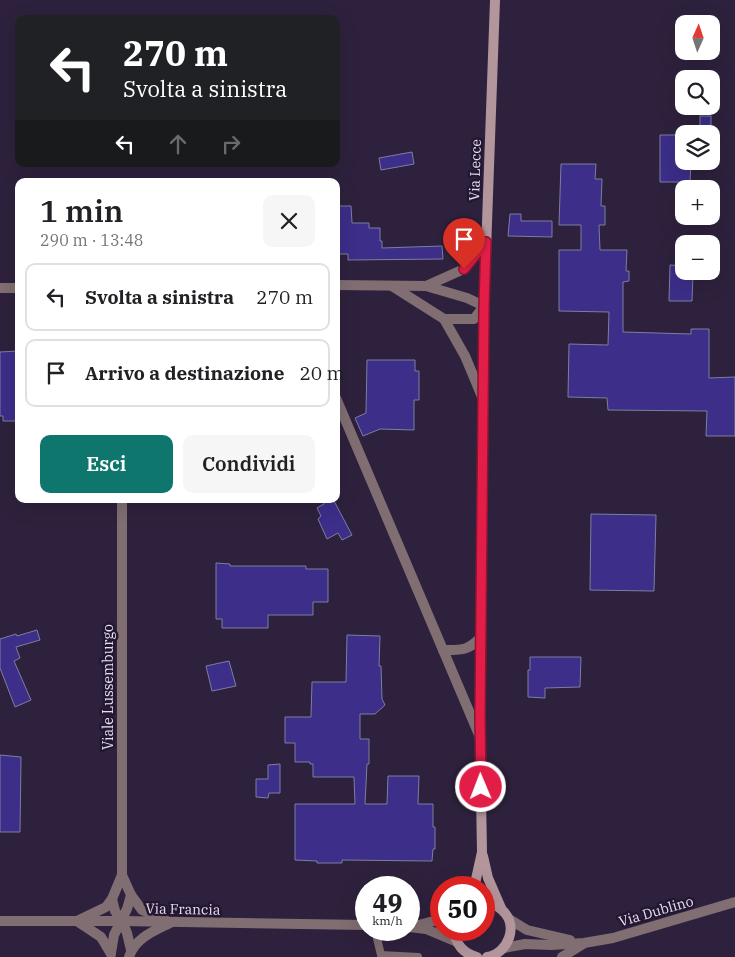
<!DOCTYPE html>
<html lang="it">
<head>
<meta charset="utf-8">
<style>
  :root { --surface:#fff; --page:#f6f6f6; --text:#202124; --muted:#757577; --line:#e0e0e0; --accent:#0f766e }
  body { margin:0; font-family:"IBM Plex Serif",serif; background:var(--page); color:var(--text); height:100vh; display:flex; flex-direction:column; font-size:19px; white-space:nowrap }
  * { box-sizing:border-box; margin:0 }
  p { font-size:16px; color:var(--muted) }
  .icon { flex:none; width:28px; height:28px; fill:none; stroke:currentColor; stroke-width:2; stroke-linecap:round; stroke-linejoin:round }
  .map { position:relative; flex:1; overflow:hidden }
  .side { position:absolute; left:15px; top:178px; width:325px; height:325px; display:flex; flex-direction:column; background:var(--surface); border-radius:10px; box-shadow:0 5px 20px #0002 }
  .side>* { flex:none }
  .hud { position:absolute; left:15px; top:15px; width:325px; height:152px; border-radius:10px; box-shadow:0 5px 20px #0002; background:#202124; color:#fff; overflow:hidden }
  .needle { width:32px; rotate:3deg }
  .controls { position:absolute; left:675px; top:15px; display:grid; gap:10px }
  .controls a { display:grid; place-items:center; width:45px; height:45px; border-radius:10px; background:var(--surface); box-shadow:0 5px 20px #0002; font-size:25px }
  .speed { position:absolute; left:355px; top:876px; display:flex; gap:10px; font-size:25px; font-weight:700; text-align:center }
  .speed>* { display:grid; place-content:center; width:65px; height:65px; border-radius:50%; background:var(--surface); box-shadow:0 5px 20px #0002; line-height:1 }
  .speed small { font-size:12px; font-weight:400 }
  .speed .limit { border:8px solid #d22; background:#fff; color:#111 }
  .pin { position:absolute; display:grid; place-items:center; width:42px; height:42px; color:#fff; margin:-51px -21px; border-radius:50% 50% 50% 0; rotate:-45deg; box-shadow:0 0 5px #0007 }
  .pin .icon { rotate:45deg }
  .me { position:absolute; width:55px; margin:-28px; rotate:359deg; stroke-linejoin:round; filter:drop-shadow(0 0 4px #0008) }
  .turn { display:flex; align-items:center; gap:18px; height:105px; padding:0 25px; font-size:22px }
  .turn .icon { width:65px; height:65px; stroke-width:2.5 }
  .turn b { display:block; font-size:35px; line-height:42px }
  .lanes { display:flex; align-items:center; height:48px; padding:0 25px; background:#0003; justify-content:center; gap:25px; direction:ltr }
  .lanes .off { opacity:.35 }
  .round { display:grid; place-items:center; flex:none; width:52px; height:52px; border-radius:10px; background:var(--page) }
  .head { display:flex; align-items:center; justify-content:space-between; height:85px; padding:0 25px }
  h1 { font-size:30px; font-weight:600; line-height:38px }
  .button { display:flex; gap:10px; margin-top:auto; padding:10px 25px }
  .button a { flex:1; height:58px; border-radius:10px; background:var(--accent); color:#fff; font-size:20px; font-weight:600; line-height:58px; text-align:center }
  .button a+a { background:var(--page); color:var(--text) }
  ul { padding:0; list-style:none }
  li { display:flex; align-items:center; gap:15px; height:68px; margin:0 10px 8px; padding:0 15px; border:2px solid var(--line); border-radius:10px }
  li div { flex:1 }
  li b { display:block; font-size:19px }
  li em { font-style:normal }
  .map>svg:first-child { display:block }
  .building { fill:#3c2e89; stroke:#7d7ea0 }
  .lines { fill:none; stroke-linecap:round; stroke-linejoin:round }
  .service { stroke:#806e72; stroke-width:8 }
  .minor { stroke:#806e72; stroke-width:10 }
  .tertiary { stroke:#806e72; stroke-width:10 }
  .secondary { stroke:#b3969c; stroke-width:10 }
  .route-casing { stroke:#92132f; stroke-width:12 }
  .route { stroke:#e11d48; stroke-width:9 }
  .labels { text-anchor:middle; stroke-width:5; stroke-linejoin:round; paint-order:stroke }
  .street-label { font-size:14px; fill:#e7dff2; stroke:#241732 }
</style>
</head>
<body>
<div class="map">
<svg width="735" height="957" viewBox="0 0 735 957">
  <rect width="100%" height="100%" fill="#2e213d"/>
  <g class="building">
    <rect x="700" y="116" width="11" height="18"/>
    <polygon points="660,135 684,135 684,161 691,161 690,182 660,182"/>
    <polygon points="412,152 414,164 381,170 379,158"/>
    <polygon points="561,164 596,164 595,179 602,179 601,206 605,206 605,225 599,225 600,250 627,250 626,271 629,271 629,281 623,282 623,332 691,334 691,329 709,329 709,378 735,377 735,436 706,436 707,411 608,410 607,398 568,397 569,344 608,345 609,312 559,311 559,250 581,250 581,225 559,225"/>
    <polygon points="336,206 351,206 352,223 369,223 369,228 380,228 380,241 382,241 382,248 442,246 443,259 348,260 348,254 336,254"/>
    <polygon points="510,214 521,214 521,221 552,221 552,237 508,236"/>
    <polygon points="670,265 684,266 684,271 690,271 690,274 693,274 692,301 669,301"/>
    <polygon points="18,351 19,421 3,421 3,416 0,416 0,352"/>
    <polygon points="367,360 415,360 415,371 419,371 419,400 414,400 414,430 380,429 363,436 355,418 366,413"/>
    <polygon points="322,499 333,499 352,535 342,540 338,533 327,539 318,519 321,516 317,508 324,504"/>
    <polygon points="591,514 656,515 654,591 590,590"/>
    <polygon points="216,563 230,564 230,566 306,566 306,569 328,569 328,602 313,602 313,615 268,615 268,628 222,628 222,619 216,619"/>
    <polygon points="37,630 40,640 16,647 20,658 14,661 31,700 15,707 0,668 0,639 16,634 17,636"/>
    <polygon points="347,635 380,636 379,666 381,666 382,699 385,705 375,714 360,714 360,739 369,739 369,764 367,764 365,804 387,804 388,776 419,776 418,804 433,804 433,827 435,827 435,849 433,849 432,861 342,860 342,863 317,863 317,861 295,860 295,804 355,804 354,777 313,777 313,764 310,764 310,762 295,762 295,743 285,743 285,717 311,717 312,682 346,682"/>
    <polygon points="530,657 581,657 580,687 545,688 545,698 528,697 528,670 530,670"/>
    <polygon points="229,661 236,686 212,691 206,666"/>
    <polygon points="0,755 21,757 20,832 0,832"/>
    <polygon points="280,764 280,793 269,793 268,798 256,797 256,779 268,779 268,765"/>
  </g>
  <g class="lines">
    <polyline class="service" points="375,930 381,955 418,957"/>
    <g class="minor">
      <polyline points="336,285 426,286 464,269 486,242"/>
      <polyline points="392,286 444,319 465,356 483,399"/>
      <polyline points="426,286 467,298 484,306 474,319 444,319"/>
      <polyline points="0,288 19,288"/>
      <polyline points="336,398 480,737"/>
      <path d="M443,650c19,0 25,1 38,-13"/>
      <polyline points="122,875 131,895 142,910 169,922"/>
      <polyline points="112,899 115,911 122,921 127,933 131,950"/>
      <polyline points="77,921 106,907 112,899 122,875 122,499"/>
      <polyline points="77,921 101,937 111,954"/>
      <polyline points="111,953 114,935 127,909 131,895"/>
      <path d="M129,957c6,-19 25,-26 41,-34"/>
    </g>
    <g class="tertiary">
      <polyline points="509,919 527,930 570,940"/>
      <polyline points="0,921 122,921 366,925"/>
      <polyline points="415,926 441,919"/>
      <polyline points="409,927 426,929 457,942"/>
      <polyline points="504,948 525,944 551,945 584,943 613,938 735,902"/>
      <polyline points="562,957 583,944"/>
    </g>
    <g class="secondary">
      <polyline points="483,856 488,878 501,908"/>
      <polyline points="474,888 482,852 480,737 484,306 495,0"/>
      <path d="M484,901c7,2 13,4 18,9 17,15 7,43 -15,47"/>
      <path d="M454,930c1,14 10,24 23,27"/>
    </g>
  </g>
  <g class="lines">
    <defs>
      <polyline id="route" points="464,269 486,242 484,306 480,717 481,787"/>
    </defs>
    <use href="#route" class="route-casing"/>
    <use href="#route" class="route"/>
  </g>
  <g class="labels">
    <g class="street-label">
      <text transform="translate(475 170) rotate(-88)" y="5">Via Lecce</text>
      <text transform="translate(108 687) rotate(-90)" y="5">Viale Lussemburgo</text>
      <text transform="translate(183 909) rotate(1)" y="5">Via Francia</text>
      <text transform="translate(656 911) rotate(-16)" y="5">Via Dublino</text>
    </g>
  </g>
</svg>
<div class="controls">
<a><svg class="needle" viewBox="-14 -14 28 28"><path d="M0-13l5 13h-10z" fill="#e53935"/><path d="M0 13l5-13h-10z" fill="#757577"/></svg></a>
<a><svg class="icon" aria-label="search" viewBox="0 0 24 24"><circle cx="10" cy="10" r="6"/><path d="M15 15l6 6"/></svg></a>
<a><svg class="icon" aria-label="layers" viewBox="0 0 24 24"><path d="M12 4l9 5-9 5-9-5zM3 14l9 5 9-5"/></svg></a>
<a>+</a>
<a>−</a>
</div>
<div class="speed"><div>49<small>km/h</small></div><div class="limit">50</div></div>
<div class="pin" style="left:464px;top:269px;background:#d93025"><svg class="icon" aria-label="arrive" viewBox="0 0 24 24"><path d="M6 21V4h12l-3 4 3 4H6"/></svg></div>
<svg class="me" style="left:481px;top:787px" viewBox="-20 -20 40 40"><circle r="17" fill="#e11d48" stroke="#fff" stroke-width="3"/><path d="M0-11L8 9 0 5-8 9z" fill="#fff"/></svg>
<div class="hud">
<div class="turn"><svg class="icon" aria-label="left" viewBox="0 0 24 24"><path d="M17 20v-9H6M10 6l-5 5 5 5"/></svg><div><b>270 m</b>Svolta a sinistra</div></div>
<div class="lanes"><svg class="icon" aria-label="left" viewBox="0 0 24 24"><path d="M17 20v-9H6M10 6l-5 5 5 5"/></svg><svg class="icon off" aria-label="ahead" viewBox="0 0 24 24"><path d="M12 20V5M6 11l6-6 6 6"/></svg><svg class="icon off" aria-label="right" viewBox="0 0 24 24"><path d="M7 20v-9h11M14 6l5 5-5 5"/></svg></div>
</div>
<section class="side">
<div class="head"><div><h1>1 min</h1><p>290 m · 13:48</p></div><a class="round"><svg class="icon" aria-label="close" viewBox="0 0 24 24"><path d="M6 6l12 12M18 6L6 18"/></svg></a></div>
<ul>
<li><svg class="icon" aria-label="left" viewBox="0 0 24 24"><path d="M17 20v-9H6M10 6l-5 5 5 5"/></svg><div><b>Svolta a sinistra</b></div><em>270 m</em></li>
<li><svg class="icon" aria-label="arrive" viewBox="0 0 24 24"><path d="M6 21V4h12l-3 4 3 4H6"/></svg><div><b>Arrivo a destinazione</b></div><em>20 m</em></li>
</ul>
<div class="button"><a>Esci</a><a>Condividi</a></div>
</section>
</div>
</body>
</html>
